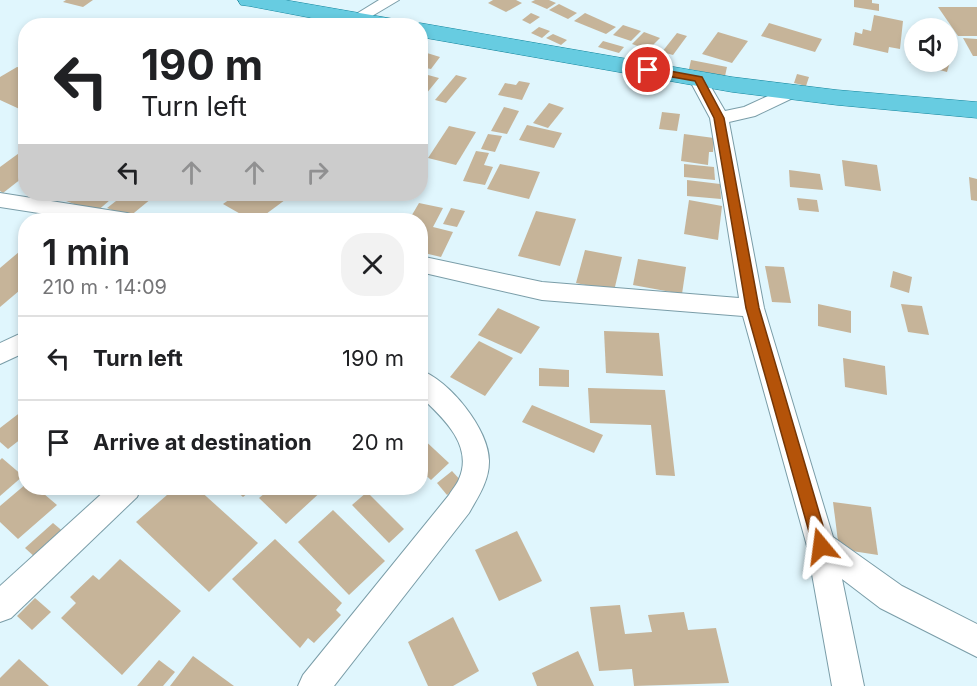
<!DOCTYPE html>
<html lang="en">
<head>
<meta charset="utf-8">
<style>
  :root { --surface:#fff; --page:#f2f2f2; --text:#202124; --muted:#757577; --line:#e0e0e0 }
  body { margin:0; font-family:Inter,sans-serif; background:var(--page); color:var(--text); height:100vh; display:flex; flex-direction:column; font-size:22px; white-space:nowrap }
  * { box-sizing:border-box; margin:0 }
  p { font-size:20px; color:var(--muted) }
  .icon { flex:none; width:33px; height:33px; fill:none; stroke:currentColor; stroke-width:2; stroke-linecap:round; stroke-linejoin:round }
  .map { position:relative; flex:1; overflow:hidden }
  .side { position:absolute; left:18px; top:213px; width:410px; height:282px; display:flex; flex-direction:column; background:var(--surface); border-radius:24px; box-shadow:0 3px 9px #0003 }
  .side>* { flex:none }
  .hud { position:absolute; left:18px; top:18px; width:410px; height:183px; border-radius:24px; box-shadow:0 3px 9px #0003; background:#fff; color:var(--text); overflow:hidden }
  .buttons { position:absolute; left:904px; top:18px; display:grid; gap:12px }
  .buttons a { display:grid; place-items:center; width:54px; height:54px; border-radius:50%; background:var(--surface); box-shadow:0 3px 9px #0003; font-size:30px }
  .pin { position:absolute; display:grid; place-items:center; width:51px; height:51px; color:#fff; margin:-26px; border:3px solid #fff; border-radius:50%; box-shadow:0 2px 6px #0007 }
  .me { position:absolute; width:66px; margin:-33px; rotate:344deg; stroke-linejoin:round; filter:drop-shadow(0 0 4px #0008) }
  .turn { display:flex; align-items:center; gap:21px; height:126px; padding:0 24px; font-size:27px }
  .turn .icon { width:78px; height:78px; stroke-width:2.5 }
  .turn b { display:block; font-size:42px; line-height:51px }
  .lanes { display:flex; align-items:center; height:57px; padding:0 24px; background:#0003; justify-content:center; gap:30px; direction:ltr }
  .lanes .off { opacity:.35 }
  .round { display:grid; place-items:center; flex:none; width:63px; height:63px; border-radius:24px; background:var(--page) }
  .summary { display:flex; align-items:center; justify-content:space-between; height:102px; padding:0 24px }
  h1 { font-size:36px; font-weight:600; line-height:45px }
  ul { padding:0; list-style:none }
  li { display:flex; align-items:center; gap:18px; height:84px; padding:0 24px; border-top:2px solid var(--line) }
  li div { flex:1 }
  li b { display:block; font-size:22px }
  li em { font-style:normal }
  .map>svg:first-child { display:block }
  .building { fill:#c6b499 }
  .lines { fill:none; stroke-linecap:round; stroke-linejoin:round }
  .street-casing { stroke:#7a9da8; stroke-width:2 }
  .primary-casing { stroke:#12859d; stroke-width:1 }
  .street { fill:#fff; fill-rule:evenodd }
  .primary { fill:#67cce1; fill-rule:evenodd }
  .route { fill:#b45309; stroke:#753606; stroke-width:1.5 }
</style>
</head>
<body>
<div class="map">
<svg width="977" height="686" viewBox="0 0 977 686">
  <rect width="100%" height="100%" fill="#e0f6fd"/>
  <g class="building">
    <polygon points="66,0 93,0 83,7 63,2"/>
    <polygon points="493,0 516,0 522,3 506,12 488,3"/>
    <polygon points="535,0 549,0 556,3 547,9 531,2"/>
    <polygon points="854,0 872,0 872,3 879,4 879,11 854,7"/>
    <polygon points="559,4 577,13 568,19 549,10"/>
    <polygon points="938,7 977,7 977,36 958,36"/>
    <polygon points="531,13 540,17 530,24 522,20"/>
    <polygon points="585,13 616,27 606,34 574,21"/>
    <polygon points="874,15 903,21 900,49 889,47 888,53 853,45 855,32 862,34 863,29 871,31"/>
    <polygon points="769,23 822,39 815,52 761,36"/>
    <polygon points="623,25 641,31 631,41 613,35"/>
    <polygon points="539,27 550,31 542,38 531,33"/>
    <polygon points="644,32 660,38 648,50 632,44"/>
    <polygon points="718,32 748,41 732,63 702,54"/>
    <polygon points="677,33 687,36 673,55 662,52"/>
    <polygon points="553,34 567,40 561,45 546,38"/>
    <polygon points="963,38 977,39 977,56 973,56"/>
    <polygon points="603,41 624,47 619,53 598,47"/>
    <polygon points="948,43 955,45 947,72 909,62 912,62 915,54 915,62 948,62"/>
    <polygon points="427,53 440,57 431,69 420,67 420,62"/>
    <polygon points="691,60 727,67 725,76 689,69"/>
    <polygon points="17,67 26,68 26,112 0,100 0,77"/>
    <polygon points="797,74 809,77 806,86 794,83"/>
    <polygon points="428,75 439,78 426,94 420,92 420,84"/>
    <polygon points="456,75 467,78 446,103 435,100"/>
    <polygon points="519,81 530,83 522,100 498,95 505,83 516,85"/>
    <polygon points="549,103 564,108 548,128 533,123"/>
    <polygon points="504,107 519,111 507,134 491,131"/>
    <polygon points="662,112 680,114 677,131 659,129"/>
    <polygon points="527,125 562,133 554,148 519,140"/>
    <polygon points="449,126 476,132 456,165 428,158"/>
    <polygon points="488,134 502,136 495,152 481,149"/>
    <polygon points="684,134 714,138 713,152 709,152 708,165 681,161"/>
    <polygon points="26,148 26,175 3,193 0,191 0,167"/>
    <polygon points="476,151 489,153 484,165 493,167 485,185 463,181"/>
    <polygon points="842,160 877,165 881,191 845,186"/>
    <polygon points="500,164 540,172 529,199 487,189"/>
    <polygon points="684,164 714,167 715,180 684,177"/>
    <polygon points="789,170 820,174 823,190 790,187"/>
    <polygon points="969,177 977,179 977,201 971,200"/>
    <polygon points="687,180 720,184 721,199 687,196"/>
    <polygon points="74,194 117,194 96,212 66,201"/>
    <polygon points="125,194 157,194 129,217 107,208"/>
    <polygon points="237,194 293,194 258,220 251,220 223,204"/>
    <polygon points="797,198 817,200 819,212 799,210"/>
    <polygon points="689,200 722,206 718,240 684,234"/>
    <polygon points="419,203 443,208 433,227 453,232 441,257 420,252 420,220 409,220"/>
    <polygon points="451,208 465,211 457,227 443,224"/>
    <polygon points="536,211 576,219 560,266 518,256"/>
    <polygon points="26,246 26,285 0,307 0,268"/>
    <polygon points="585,250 622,257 614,291 576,283"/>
    <polygon points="638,259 686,267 682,294 633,285"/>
    <polygon points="765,266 784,267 791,303 772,302"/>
    <polygon points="893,271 912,277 909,293 890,287"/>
    <polygon points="818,304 851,311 851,333 818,326"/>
    <polygon points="901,304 922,306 929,335 908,332"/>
    <polygon points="498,308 540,327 521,354 478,335"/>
    <polygon points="604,331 659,333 663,376 606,373"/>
    <polygon points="479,341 513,358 485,396 450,377"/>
    <polygon points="843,358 885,366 887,395 845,387"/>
    <polygon points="539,368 569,370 569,387 539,386"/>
    <polygon points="588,388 665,390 675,476 656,475 651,425 590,423"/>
    <polygon points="532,405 603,435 594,453 522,422"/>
    <polygon points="26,408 26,435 8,449 0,442 0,428"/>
    <polygon points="420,436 449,463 431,480 420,470"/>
    <polygon points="2,458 23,476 0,496 0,460"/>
    <polygon points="452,471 463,483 447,495 437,483"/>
    <polygon points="26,484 26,488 37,488 57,505 18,539 0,522 0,506"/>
    <polygon points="175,488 197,488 258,543 209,592 136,522"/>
    <polygon points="233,488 254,488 243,497"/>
    <polygon points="271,488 325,488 286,524 259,498"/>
    <polygon points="367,492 404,529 389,543 352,505"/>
    <polygon points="833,502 871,507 878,555 839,549"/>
    <polygon points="333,510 385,561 349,595 298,542"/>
    <polygon points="53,523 66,534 37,559 25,548"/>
    <polygon points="517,531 542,581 499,601 475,550"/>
    <polygon points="275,539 342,603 336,610 341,615 314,643 308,638 300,648 232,579"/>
    <polygon points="120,559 181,611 122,675 61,618 76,603 70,597 93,575 99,580"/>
    <polygon points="35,598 51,612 32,630 17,616"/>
    <polygon points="620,605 625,634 652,632 648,615 684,612 688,630 716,628 729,683 634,686 632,669 599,671 590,607"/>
    <polygon points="453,617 479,671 453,686 428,686 408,642"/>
    <polygon points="578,651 594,686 537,686 532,673"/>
    <polygon points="193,656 234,686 170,686"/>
    <polygon points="19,659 49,686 0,686 0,678"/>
    <polygon points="159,660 175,672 163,686 137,686"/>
  </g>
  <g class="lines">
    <defs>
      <g id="street">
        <polygon points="379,0 399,0 362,22 356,24 348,19"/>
        <polygon points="698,74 704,75 725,111 744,107 785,88 797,88 800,92 797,96 755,116 729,122 764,308 833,537 902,586 977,624 977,657 880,608 842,579 864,686 832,686 807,546 743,316 542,300 420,272 420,256 542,282 739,298 710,118 689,79 692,75"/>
        <polygon points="0,193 127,213 134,215 137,220 84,220 0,207"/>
        <polygon points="26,331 26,352 0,364 0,343"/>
        <path d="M420,370c29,10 70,60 69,92 0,19 -11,35 -20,51l-135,173h-36l5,-11 146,-180c3,-5 8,-11 10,-16 15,-34 -17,-62 -39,-83z"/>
        <polygon points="108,488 141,488 137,497 11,618 0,622 0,586"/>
      </g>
      <g id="primary">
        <polygon points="238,0 285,0 394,19 402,21 405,26 354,26 249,6 241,5"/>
        <polygon points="420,23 732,77 837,90 977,102 977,118 837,105 732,92 420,37 420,26 412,26"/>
      </g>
    </defs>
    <use href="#street" class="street-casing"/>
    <use href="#primary" class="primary-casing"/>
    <use href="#street" class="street"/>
    <use href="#primary" class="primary"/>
  </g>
  <polygon class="route" points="648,67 702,77 724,118 759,308 829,546 827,551 821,554 815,551 813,546 746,308 714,118 695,81 644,72 643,70"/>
</svg>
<div class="buttons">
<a><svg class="icon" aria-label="sound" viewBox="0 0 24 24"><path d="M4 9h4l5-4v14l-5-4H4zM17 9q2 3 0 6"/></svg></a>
</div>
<div class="pin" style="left:648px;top:70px;background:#d93025"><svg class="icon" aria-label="arrive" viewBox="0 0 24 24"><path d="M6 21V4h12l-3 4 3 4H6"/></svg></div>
<svg class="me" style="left:821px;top:546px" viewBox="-20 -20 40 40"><path d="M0-17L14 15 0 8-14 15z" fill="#b45309" stroke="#fff" stroke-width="4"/></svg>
<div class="hud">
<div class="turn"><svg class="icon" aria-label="left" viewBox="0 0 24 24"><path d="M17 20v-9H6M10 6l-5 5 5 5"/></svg><div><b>190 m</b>Turn left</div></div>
<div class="lanes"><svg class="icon" aria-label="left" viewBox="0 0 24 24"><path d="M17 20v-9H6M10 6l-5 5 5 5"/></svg><svg class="icon off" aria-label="ahead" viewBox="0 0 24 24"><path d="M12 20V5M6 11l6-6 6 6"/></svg><svg class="icon off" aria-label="ahead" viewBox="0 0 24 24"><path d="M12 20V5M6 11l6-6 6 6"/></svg><svg class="icon off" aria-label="right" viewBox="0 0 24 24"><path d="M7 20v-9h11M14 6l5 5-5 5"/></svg></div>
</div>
<section class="side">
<div class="summary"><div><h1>1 min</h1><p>210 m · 14:09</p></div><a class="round"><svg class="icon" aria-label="close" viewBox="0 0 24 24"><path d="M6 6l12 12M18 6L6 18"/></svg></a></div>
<ul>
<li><svg class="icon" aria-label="left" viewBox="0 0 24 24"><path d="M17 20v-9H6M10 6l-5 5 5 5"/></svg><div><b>Turn left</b></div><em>190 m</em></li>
<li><svg class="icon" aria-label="arrive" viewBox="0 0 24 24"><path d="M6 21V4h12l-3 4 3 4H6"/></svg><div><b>Arrive at destination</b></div><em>20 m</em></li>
</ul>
</section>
</div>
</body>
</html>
